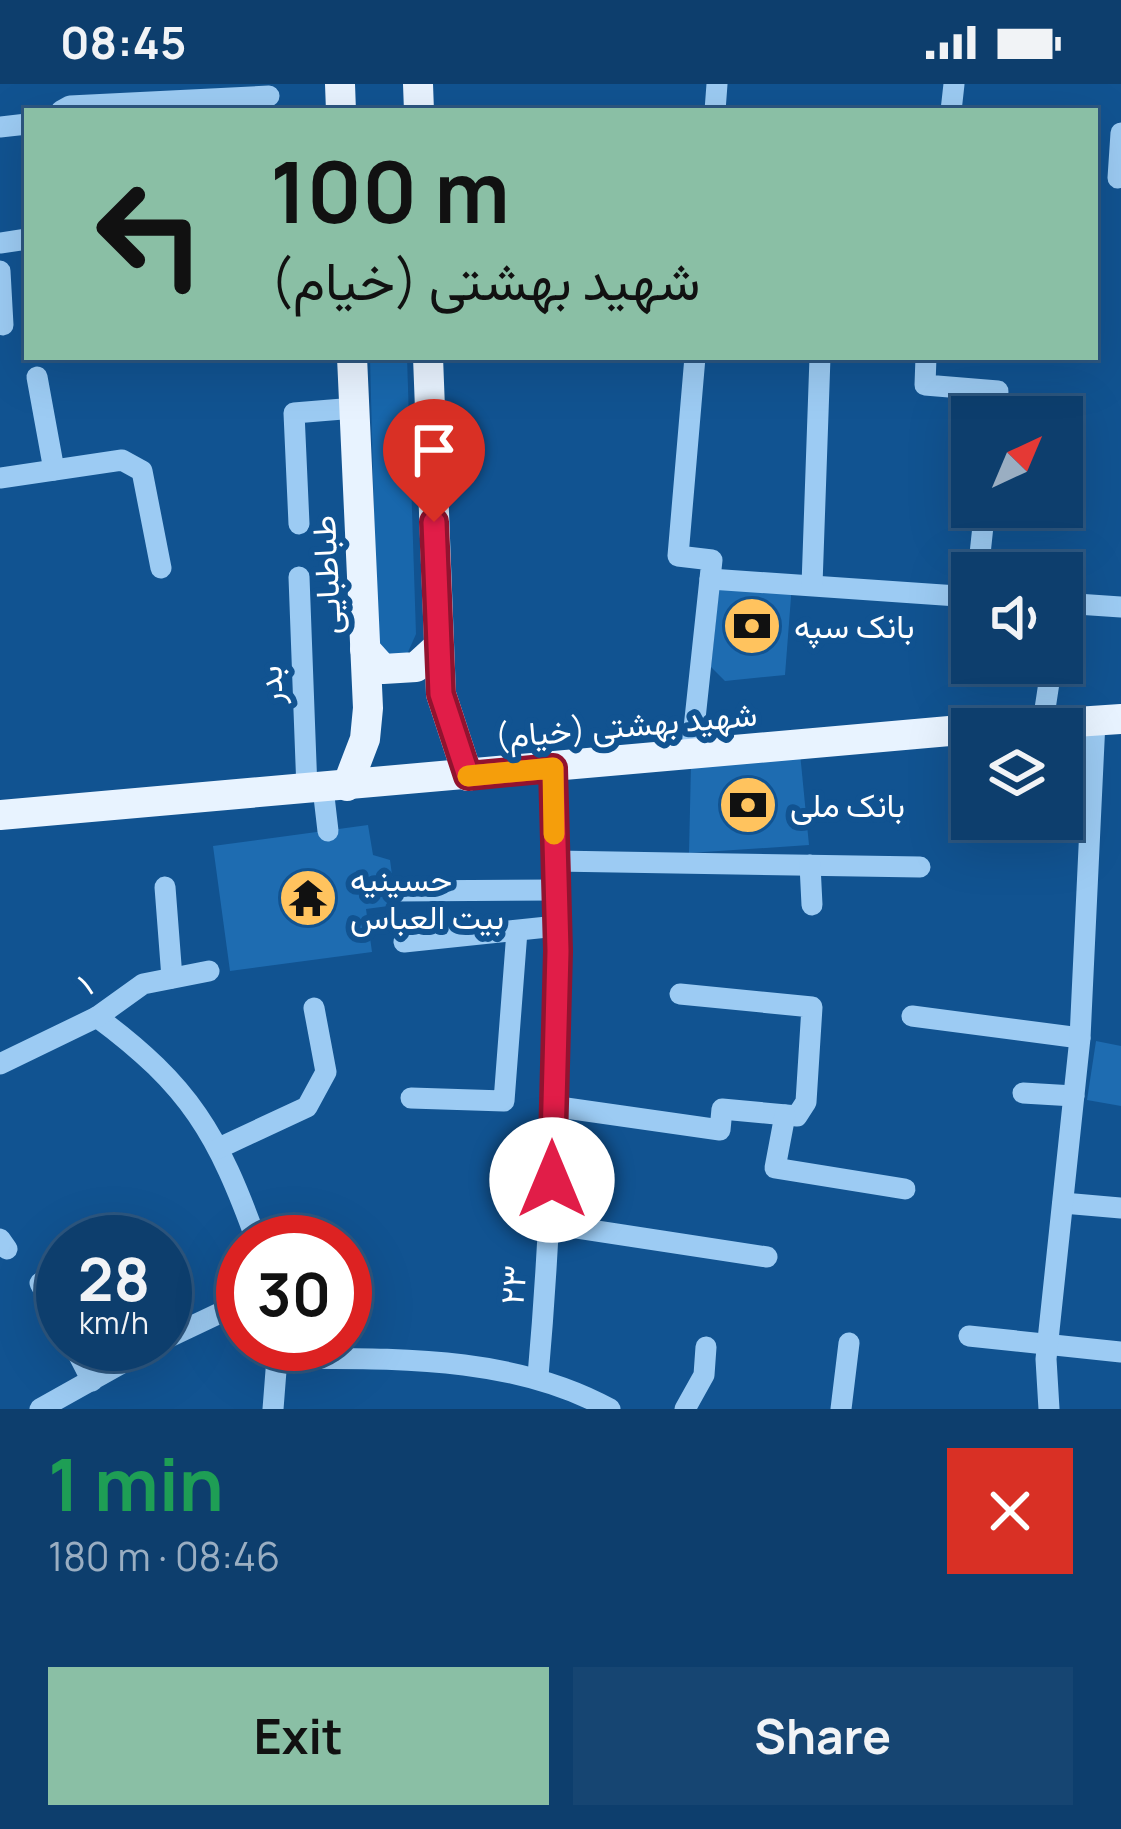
<!DOCTYPE html>
<html lang="en">
<head>
<meta charset="utf-8">
<style>
  :root { --surface:#0d3e6d; --page:#164572; --text:#f1f3f6; --muted:#9aaec2; --line:#2d5780; --accent:#8abfa5 }
  body { margin:0; font-family:Manrope,Vazirmatn,sans-serif; background:var(--page); color:var(--text); height:100vh; display:flex; flex-direction:column; font-size:45px; white-space:nowrap }
  * { box-sizing:border-box; margin:0 }
  p { font-size:39px; color:var(--muted) }
  .icon { flex:none; width:66px; height:66px; fill:none; stroke:currentColor; stroke-width:2; stroke-linecap:round; stroke-linejoin:round }
  .map { position:relative; height:1325px; overflow:hidden }
  .drawer { display:flex; flex-direction:column; background:var(--surface); flex:1 }
  .drawer>* { flex:none }
  .hud { position:absolute; left:24px; top:24px; width:1074px; height:252px; border-radius:0px; box-shadow:0 12px 48px #0002,0 0 0 3px var(--line); background:#8abfa5; color:#111; overflow:hidden }
  .needle { width:78px; rotate:44deg }
  .buttons { position:absolute; left:951px; top:312px; display:grid; gap:24px }
  .buttons a { display:grid; place-items:center; width:132px; height:132px; border-radius:0px; background:var(--surface); box-shadow:0 12px 48px #0002,0 0 0 3px var(--line); font-size:60px }
  .speed { position:absolute; left:36px; top:1131px; display:flex; gap:24px; font-size:60px; font-weight:700; text-align:center }
  .speed>* { display:grid; place-content:center; width:156px; height:156px; border-radius:50%; background:var(--surface); box-shadow:0 12px 48px #0002,0 0 0 3px var(--line); line-height:1 }
  .speed small { font-size:30px; font-weight:400 }
  .speed .limit { border:18px solid #d22; background:#fff; color:#111 }
  .pin { position:absolute; display:grid; place-items:center; width:102px; height:102px; color:#fff; margin:-123px -51px; border-radius:50% 50% 50% 0; rotate:-45deg; box-shadow:0 0 12px #0007 }
  .pin .icon { rotate:45deg }
  .me { position:absolute; width:132px; margin:-66px; rotate:0deg; stroke-linejoin:round; filter:drop-shadow(0 0 9px #0008) }
  .turn { display:flex; align-items:center; gap:42px; height:252px; padding:0 48px; font-size:54px }
  .turn .icon { width:156px; height:156px; stroke-width:2.5 }
  .turn b { display:block; font-size:84px; line-height:102px }
  .round { display:grid; place-items:center; flex:none; width:126px; height:126px; border-radius:0px; background:var(--page) }
  .summary { display:flex; align-items:center; justify-content:space-between; height:204px; padding:0 48px }
  h1 { font-size:72px; font-weight:700; line-height:90px; color:#1e9e55 }
  .cta { display:flex; gap:24px; margin-top:auto; padding:24px 48px }
  .cta a { flex:1; height:138px; border-radius:0px; background:var(--accent); color:#111; font-size:48px; font-weight:700; line-height:138px; text-align:center }
  .cta a+a { background:var(--page); color:var(--text) }
  .status { display:flex; justify-content:space-between; align-items:center; height:84px; padding:0 60px; background:var(--surface); direction:ltr }
  .status svg { height:33px; fill:currentColor }
  .map>svg:first-child { display:block }
  .green { fill:#1867ac }
  .building { fill:#1e6cb1 }
  .lines { fill:none; stroke-linecap:round; stroke-linejoin:round }
  .minor { stroke:#9ccbf3; stroke-width:21 }
  .major { stroke:#e8f3ff; stroke-width:30 }
  .route-casing { stroke:#92132f; stroke-width:30 }
  .route { stroke:#e11d48; stroke-width:21 }
  .slow { stroke:#f59e0b; stroke-width:21 }
  .labels { text-anchor:middle; stroke-width:12; stroke-linejoin:round; paint-order:stroke }
  .street-label { font-size:33px; fill:#fff; stroke:#115391 }
  .poi-label { font-size:33px; fill:#fff; stroke:#115391; text-anchor:start }
</style>
</head>
<body>
<div class="status"><b>08:45</b><svg viewBox="0 0 49 12"><path d="M0 12V9h3v3zM5 12V6h3v6zM10 12V3h3v9zM15 12V0h3v12zM26 1h20v11H26zM47 4h2v5h-2z"/></svg></div>
<div class="map">
<svg width="1121" height="1325" viewBox="0 0 1121 1325">
  <rect width="100%" height="100%" fill="#115391"/>
  <polygon class="green" points="370,273 407,273 416,550 405,575 381,573 377,549"/>
  <g class="building">
    <polygon points="720,497 792,500 785,591 725,597 711,583"/>
    <polygon points="800,669 809,761 689,769 691,681"/>
    <polygon points="998,735 1060,735 1058,752 999,749"/>
    <polygon points="368,741 373,771 390,776 396,821 366,825 372,868 230,887 213,762"/>
    <polygon points="1096,957 1121,962 1121,1022 1087,1016"/>
  </g>
  <g class="lines">
    <g class="minor">
      <polyline points="61,27 70,22 269,12"/>
      <polyline points="715,27 717,0"/>
      <polyline points="951,27 954,0"/>
      <polyline points="0,43 27,40"/>
      <polyline points="1118,94 1121,49"/>
      <polyline points="0,159 27,155"/>
      <polyline points="0,187 3,241"/>
      <polyline points="926,273 925,301 998,307 995,333"/>
      <polyline points="37,293 54,386"/>
      <polyline points="0,394 122,376 142,387 161,484"/>
      <polyline points="299,440 294,329 355,324"/>
      <polyline points="978,489 985,423"/>
      <polyline points="299,493 307,706"/>
      <polyline points="710,495 972,513"/>
      <polyline points="812,501 820,273"/>
      <polyline points="1062,519 1121,523"/>
      <polyline points="1043,638 1052,579"/>
      <polyline points="691,672 712,476 678,472 695,273"/>
      <polyline points="323,704 328,747"/>
      <polyline points="555,777 920,783"/>
      <polyline points="810,781 812,821"/>
      <polyline points="165,803 172,894"/>
      <polyline points="394,807 556,806"/>
      <polyline points="404,858 557,842"/>
      <polyline points="912,932 1080,954"/>
      <path d="M97,933c93,69 121,117 160,225"/>
      <polyline points="0,980 97,933 143,900 209,887"/>
      <polyline points="1023,1009 1074,1012"/>
      <polyline points="411,1014 504,1017 517,847"/>
      <polyline points="552,1022 720,1046 722,1025 797,1032 806,1018 812,923 680,910"/>
      <polyline points="785,1031 775,1084 905,1105"/>
      <polyline points="219,1064 307,1023 326,988 314,924"/>
      <polyline points="1063,1119 1121,1124"/>
      <polyline points="551,1140 767,1173"/>
      <polyline points="0,1155 7,1165"/>
      <polyline points="40,1199 63,1242"/>
      <polyline points="969,1252 1121,1268"/>
      <polyline points="165,1255 243,1218"/>
      <polyline points="73,1260 92,1297"/>
      <path d="M279,1274c111,1 231,-4 331,51"/>
      <path d="M538,1292c18,-202 20,-405 15,-608"/>
      <polyline points="40,1325 156,1260"/>
      <polyline points="273,1325 278,1261"/>
      <polyline points="685,1325 704,1291 706,1263"/>
      <polyline points="841,1325 849,1259"/>
      <polyline points="1049,1325 1046,1275 1080,954 1095,637"/>
    </g>
    <g class="major">
      <polyline points="340,0 341,27"/>
      <polyline points="418,0 419,27"/>
      <polyline points="428,273 441,610 468,692"/>
      <polyline points="365,565 383,585 416,583 439,562"/>
      <polyline points="972,645 1121,635"/>
      <polyline points="347,702 365,655 368,624 352,273"/>
      <polyline points="0,731 972,645"/>
    </g>
  </g>
  <g class="lines">
    <defs>
      <polyline id="route" points="434,438 441,610 468,692 553,684 558,867 552,1096"/>
    </defs>
    <use href="#route" class="route-casing"/>
    <use href="#route" class="route"/>
    <polyline class="slow" points="468,692 553,684 554,750"/>
  </g>
  <defs>
    <symbol id="bank-disc" viewBox="-11 -11 22 22"><circle r="9.5" fill="#ffc35e" stroke="#115391"/><path d="M-6-4H6V4H-6ZM0-2.3a2.3 2.3 0 1 0 0 4.6a2.3 2.3 0 1 0 0-4.6Z" fill="#111"/></symbol>
    <symbol id="temple-disc" viewBox="-11 -11 22 22"><circle r="9.5" fill="#ffc35e" stroke="#115391"/><path d="M0-6L5-2H3V0L6.5 2.5H4V6H1.5V3h-3V6H-4V2.5H-6.5L-3 0V-2H-5Z" fill="#111"/></symbol>
  </defs>
  <g fill-rule="evenodd">
    <use href="#bank-disc" x="719" y="509" width="66" height="66"/>
    <use href="#bank-disc" x="715" y="688" width="66" height="66"/>
    <use href="#temple-disc" x="275" y="781" width="66" height="66"/>
  </g>
  <g class="labels">
    <g class="street-label">
      <text transform="translate(326 491) rotate(-93)" y="12">طباطبایی</text>
      <text transform="translate(270 601) rotate(-92)" y="12">بدر</text>
      <text transform="translate(626 641) rotate(-5)" y="12">شهید بهشتی (خیام)</text>
      <text transform="translate(85 900) rotate(-33)" y="12">۱</text>
      <text transform="translate(513 1201) rotate(-85)" y="12">۲۳</text>
    </g>
    <g class="poi-label">
      <text x="794" y="554">بانک سپه</text>
      <text x="790" y="733">بانک ملی</text>
      <text x="350" y="807">حسینیه<tspan x="350" dy="38">بیت العباس</tspan></text>
    </g>
  </g>
</svg>
<div class="buttons">
<a><svg class="needle" viewBox="-14 -14 28 28"><path d="M0-13l5 13h-10z" fill="#e53935"/><path d="M0 13l5-13h-10z" fill="#9aaec2"/></svg></a>
<a><svg class="icon" aria-label="sound" viewBox="0 0 24 24"><path d="M4 9h4l5-4v14l-5-4H4zM17 9q2 3 0 6"/></svg></a>
<a><svg class="icon" aria-label="layers" viewBox="0 0 24 24"><path d="M12 4l9 5-9 5-9-5zM3 14l9 5 9-5"/></svg></a>
</div>
<div class="speed"><div>28<small>km/h</small></div><div class="limit">30</div></div>
<div class="pin" style="left:434px;top:438px;background:#d93025"><svg class="icon" aria-label="arrive" viewBox="0 0 24 24"><path d="M6 21V4h12l-3 4 3 4H6"/></svg></div>
<svg class="me" style="left:552px;top:1096px" viewBox="-20 -20 40 40"><circle r="19" fill="#fff"/><path d="M0-13L10 11 0 6-10 11z" fill="#e11d48"/></svg>
<div class="hud">
<div class="turn"><svg class="icon" aria-label="left" viewBox="0 0 24 24"><path d="M17 20v-9H6M10 6l-5 5 5 5"/></svg><div><b>100 m</b>شهید بهشتی (خیام)</div></div>
</div>
</div>
<section class="drawer">
<div class="summary"><div><h1>1 min</h1><p>180 m · 08:46</p></div><a class="round" style="background:#d93025;color:#fff"><svg class="icon" aria-label="close" viewBox="0 0 24 24"><path d="M6 6l12 12M18 6L6 18"/></svg></a></div>
<div class="cta"><a>Exit</a><a>Share</a></div>
</section>
</body>
</html>
